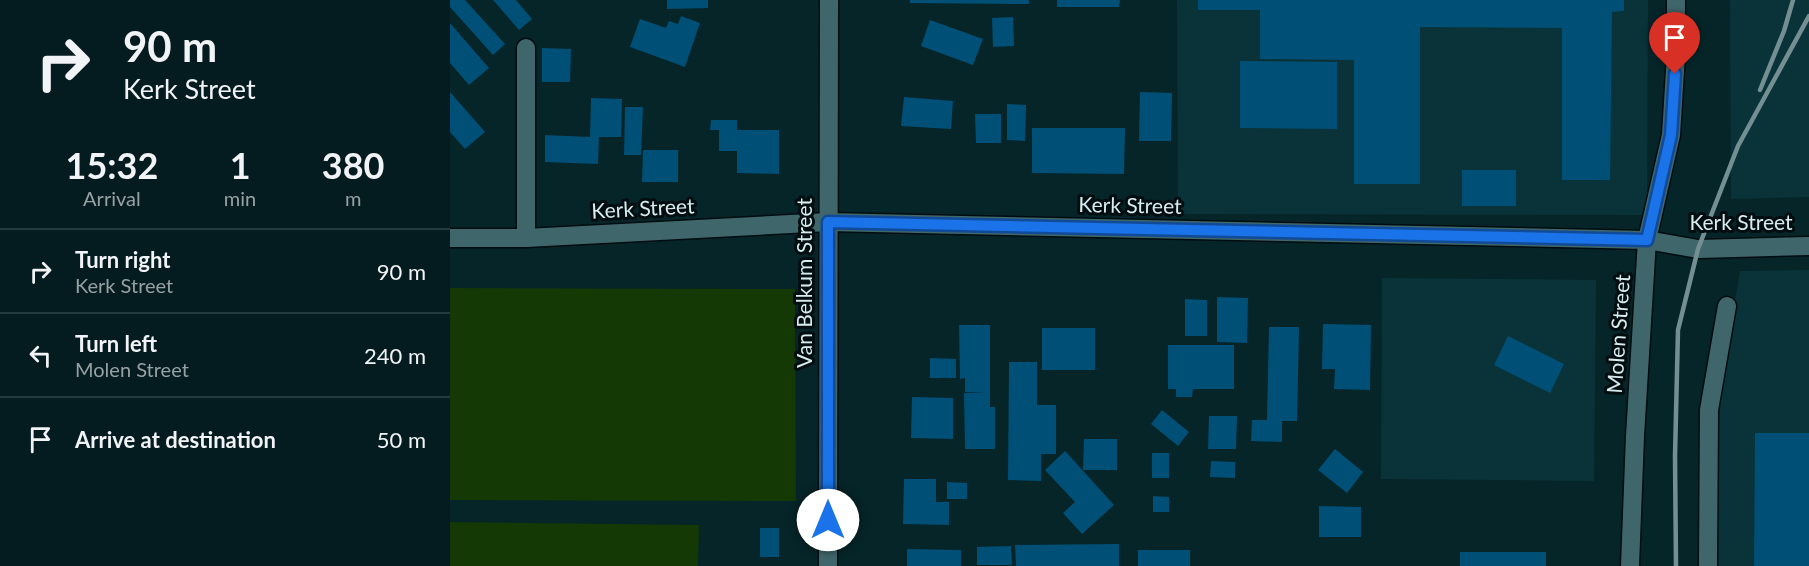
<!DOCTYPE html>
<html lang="en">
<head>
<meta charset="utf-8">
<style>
  :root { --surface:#041c1f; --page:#12292c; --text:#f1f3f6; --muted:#97a1a4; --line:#253a3d }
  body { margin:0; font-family:Lato,sans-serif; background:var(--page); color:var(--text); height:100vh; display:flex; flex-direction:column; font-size:22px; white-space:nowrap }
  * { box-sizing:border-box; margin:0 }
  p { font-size:20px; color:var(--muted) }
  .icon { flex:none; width:33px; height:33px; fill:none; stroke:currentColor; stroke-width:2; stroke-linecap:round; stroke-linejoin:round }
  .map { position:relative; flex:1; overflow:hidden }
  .drawer { display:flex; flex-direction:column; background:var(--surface); width:450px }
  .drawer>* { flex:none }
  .guide { background:#041c1f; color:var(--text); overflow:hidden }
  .pin { position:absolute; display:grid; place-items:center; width:51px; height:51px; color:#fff; margin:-62px -26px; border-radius:50% 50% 50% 0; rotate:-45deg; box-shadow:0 0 6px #0007 }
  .pin .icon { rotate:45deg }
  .me { position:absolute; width:66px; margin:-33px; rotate:0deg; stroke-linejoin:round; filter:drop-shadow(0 0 4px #0008) }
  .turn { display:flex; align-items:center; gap:21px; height:126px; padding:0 24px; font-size:27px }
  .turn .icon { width:78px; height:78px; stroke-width:2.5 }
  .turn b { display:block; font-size:42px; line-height:51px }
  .eta { display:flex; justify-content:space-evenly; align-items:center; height:102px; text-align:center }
  .eta b { font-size:36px; font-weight:700; line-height:42px }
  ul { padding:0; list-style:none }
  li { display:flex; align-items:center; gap:18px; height:84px; padding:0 24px; border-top:2px solid var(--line) }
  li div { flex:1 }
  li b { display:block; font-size:22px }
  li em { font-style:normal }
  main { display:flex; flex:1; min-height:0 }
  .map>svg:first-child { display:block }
  .built { fill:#093338 }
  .green { fill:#143905 }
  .building { fill:#004f76 }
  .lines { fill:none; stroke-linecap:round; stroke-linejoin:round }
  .minor-casing { stroke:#000d10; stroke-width:21 }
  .minor { stroke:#3f676b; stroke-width:18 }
  .rail { stroke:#748f92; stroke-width:4.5 }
  .route-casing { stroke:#114b97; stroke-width:15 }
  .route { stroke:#1a73e8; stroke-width:10 }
  .labels { text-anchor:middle; stroke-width:6; stroke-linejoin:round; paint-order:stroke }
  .street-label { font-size:21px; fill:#d6ecee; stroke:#010d0f }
</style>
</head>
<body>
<main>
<section class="drawer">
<div class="guide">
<div class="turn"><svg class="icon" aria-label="right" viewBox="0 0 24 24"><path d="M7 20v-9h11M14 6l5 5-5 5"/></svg><div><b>90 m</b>Kerk Street</div></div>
</div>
<div class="eta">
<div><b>15:32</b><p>Arrival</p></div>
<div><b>1</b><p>min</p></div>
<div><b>380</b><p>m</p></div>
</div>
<ul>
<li><svg class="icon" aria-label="right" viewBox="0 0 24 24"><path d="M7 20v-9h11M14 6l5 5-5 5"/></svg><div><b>Turn right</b><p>Kerk Street</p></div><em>90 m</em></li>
<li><svg class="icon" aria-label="left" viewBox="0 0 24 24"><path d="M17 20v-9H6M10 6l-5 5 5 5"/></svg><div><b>Turn left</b><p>Molen Street</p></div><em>240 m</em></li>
<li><svg class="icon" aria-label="arrive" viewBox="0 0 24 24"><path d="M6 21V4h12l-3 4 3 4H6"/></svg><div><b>Arrive at destination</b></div><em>50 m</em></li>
</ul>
</section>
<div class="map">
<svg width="1359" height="566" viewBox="0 0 1359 566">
  <rect width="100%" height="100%" fill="#062529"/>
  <g class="built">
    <polygon points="727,0 1198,0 1197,215 728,214"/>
    <polygon points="1280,0 1359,0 1359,197 1281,199"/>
    <polygon points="1359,270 1359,566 1268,566 1267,410 1290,271"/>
    <polygon points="932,278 1146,280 1144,481 931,479"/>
  </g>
  <g class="green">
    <polygon points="0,288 345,289 346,501 0,500"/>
    <polygon points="0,522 249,525 248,566 0,566"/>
  </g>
  <g class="building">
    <polygon points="0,0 15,0 55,44 43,55 0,7"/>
    <polygon points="43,0 66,0 82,19 69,30"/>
    <polygon points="217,0 258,0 258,8 217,9"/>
    <polygon points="460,0 579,0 579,4 460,3"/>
    <polygon points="607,0 670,0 669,7 607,7"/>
    <polygon points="748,0 1174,0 1174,11 1162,12 1160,180 1112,180 1112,28 970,27 970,184 904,184 904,60 810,59 810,10 748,10"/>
    <polygon points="231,16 250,23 235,67 180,47 190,19 216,28 219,21 228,24"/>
    <polygon points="563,17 564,46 543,47 542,18"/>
    <polygon points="480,20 533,39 523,65 471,46"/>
    <polygon points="0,23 39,68 19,85 0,63"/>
    <polygon points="92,48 121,49 120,82 92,82"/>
    <polygon points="790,61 887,62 887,129 790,128"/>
    <polygon points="0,92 35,132 15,149 0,132"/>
    <polygon points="690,92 722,93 721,141 689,141"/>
    <polygon points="454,97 503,101 501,129 451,126"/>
    <polygon points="141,98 172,99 171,137 149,137 148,164 95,162 95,135 140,137"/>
    <polygon points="557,104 576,105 575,141 557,140"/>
    <polygon points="175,107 193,107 191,155 174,155"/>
    <polygon points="525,114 551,114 551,143 526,143"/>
    <polygon points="261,120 287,120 287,130 329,130 329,174 287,173 287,151 269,151 269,130 260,130"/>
    <polygon points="582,128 675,128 674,174 582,173"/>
    <polygon points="193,150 228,150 228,182 192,182"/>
    <rect x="1012" y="170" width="54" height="36"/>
    <polygon points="767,297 798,298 797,343 767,342"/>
    <polygon points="735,299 757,300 757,336 735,336"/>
    <polygon points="873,324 921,325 920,390 884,389 885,369 872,369"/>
    <polygon points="509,325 540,325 540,407 545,407 545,449 515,449 514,393 536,392 515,392 515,378 510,379"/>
    <polygon points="819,327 849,327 847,421 832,421 832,442 801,441 802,420 817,420"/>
    <rect x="592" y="328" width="53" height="42"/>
    <polygon points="1058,336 1114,364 1100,393 1044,365"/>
    <polygon points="718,345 784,345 784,389 743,389 742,397 726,397 726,389 718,389"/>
    <polygon points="480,358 506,359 506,378 480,378"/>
    <polygon points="559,362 587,362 587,405 606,405 606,454 591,454 591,481 558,480"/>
    <polygon points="462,397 503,398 503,439 461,438"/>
    <polygon points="712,410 739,432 728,446 701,424"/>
    <polygon points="759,416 787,416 786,449 758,449"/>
    <polygon points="1305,433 1359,433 1359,566 1304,566"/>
    <polygon points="634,439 667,439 667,470 633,470"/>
    <polygon points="885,449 913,472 897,493 868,470"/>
    <polygon points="615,451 664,505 632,534 613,513 625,502 595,470"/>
    <rect x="702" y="453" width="17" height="25"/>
    <polygon points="761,461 785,462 785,478 760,477"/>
    <polygon points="454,479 486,479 486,502 499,502 499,525 453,524"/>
    <polygon points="497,482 517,483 517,499 497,499"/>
    <polygon points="703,496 719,497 719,512 703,512"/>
    <polygon points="869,506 911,507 911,537 869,537"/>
    <rect x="310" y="528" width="19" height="29"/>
    <polygon points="669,544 669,566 566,566 565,545"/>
    <polygon points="561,546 562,565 527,565 527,547"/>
    <polygon points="457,549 511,550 511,566 457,566"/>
    <rect x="688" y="550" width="52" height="16"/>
    <rect x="1010" y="552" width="86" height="14"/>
  </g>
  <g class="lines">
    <defs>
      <g id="minor">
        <polyline points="0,238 76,238 378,222 1197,240 1248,249 1359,246"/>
        <polyline points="76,238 76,48"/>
        <polyline points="378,566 379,0"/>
        <polyline points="1180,566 1185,436 1197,240 1221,135 1226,54 1226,0"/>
        <polyline points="1258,566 1259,410 1277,306"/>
      </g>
    </defs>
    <use href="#minor" class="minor-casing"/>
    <use href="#minor" class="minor"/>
    <g class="rail">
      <polyline points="1310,90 1334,31 1343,0"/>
      <polyline points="1226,566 1225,456 1228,330 1248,249 1288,146 1359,16"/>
    </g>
  </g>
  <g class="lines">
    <defs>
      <polyline id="route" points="378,520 378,222 1197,240 1221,135 1225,74"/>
    </defs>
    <use href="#route" class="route-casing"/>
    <use href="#route" class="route"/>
  </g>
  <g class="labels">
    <g class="street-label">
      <text transform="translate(680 206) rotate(1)" y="7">Kerk Street</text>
      <text transform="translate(193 209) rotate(-3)" y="7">Kerk Street</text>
      <text x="1291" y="230">Kerk Street</text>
      <text transform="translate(355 283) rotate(-90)" y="7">Van Belkum Street</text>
      <text transform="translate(1169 334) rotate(-86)" y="7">Molen Street</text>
    </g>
  </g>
</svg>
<div class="pin" style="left:1225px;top:74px;background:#d93025"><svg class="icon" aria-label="arrive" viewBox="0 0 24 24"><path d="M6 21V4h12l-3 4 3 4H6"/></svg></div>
<svg class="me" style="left:378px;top:520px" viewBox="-20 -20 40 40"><circle r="19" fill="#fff"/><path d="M0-13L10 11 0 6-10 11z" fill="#1a73e8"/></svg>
</div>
</main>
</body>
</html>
